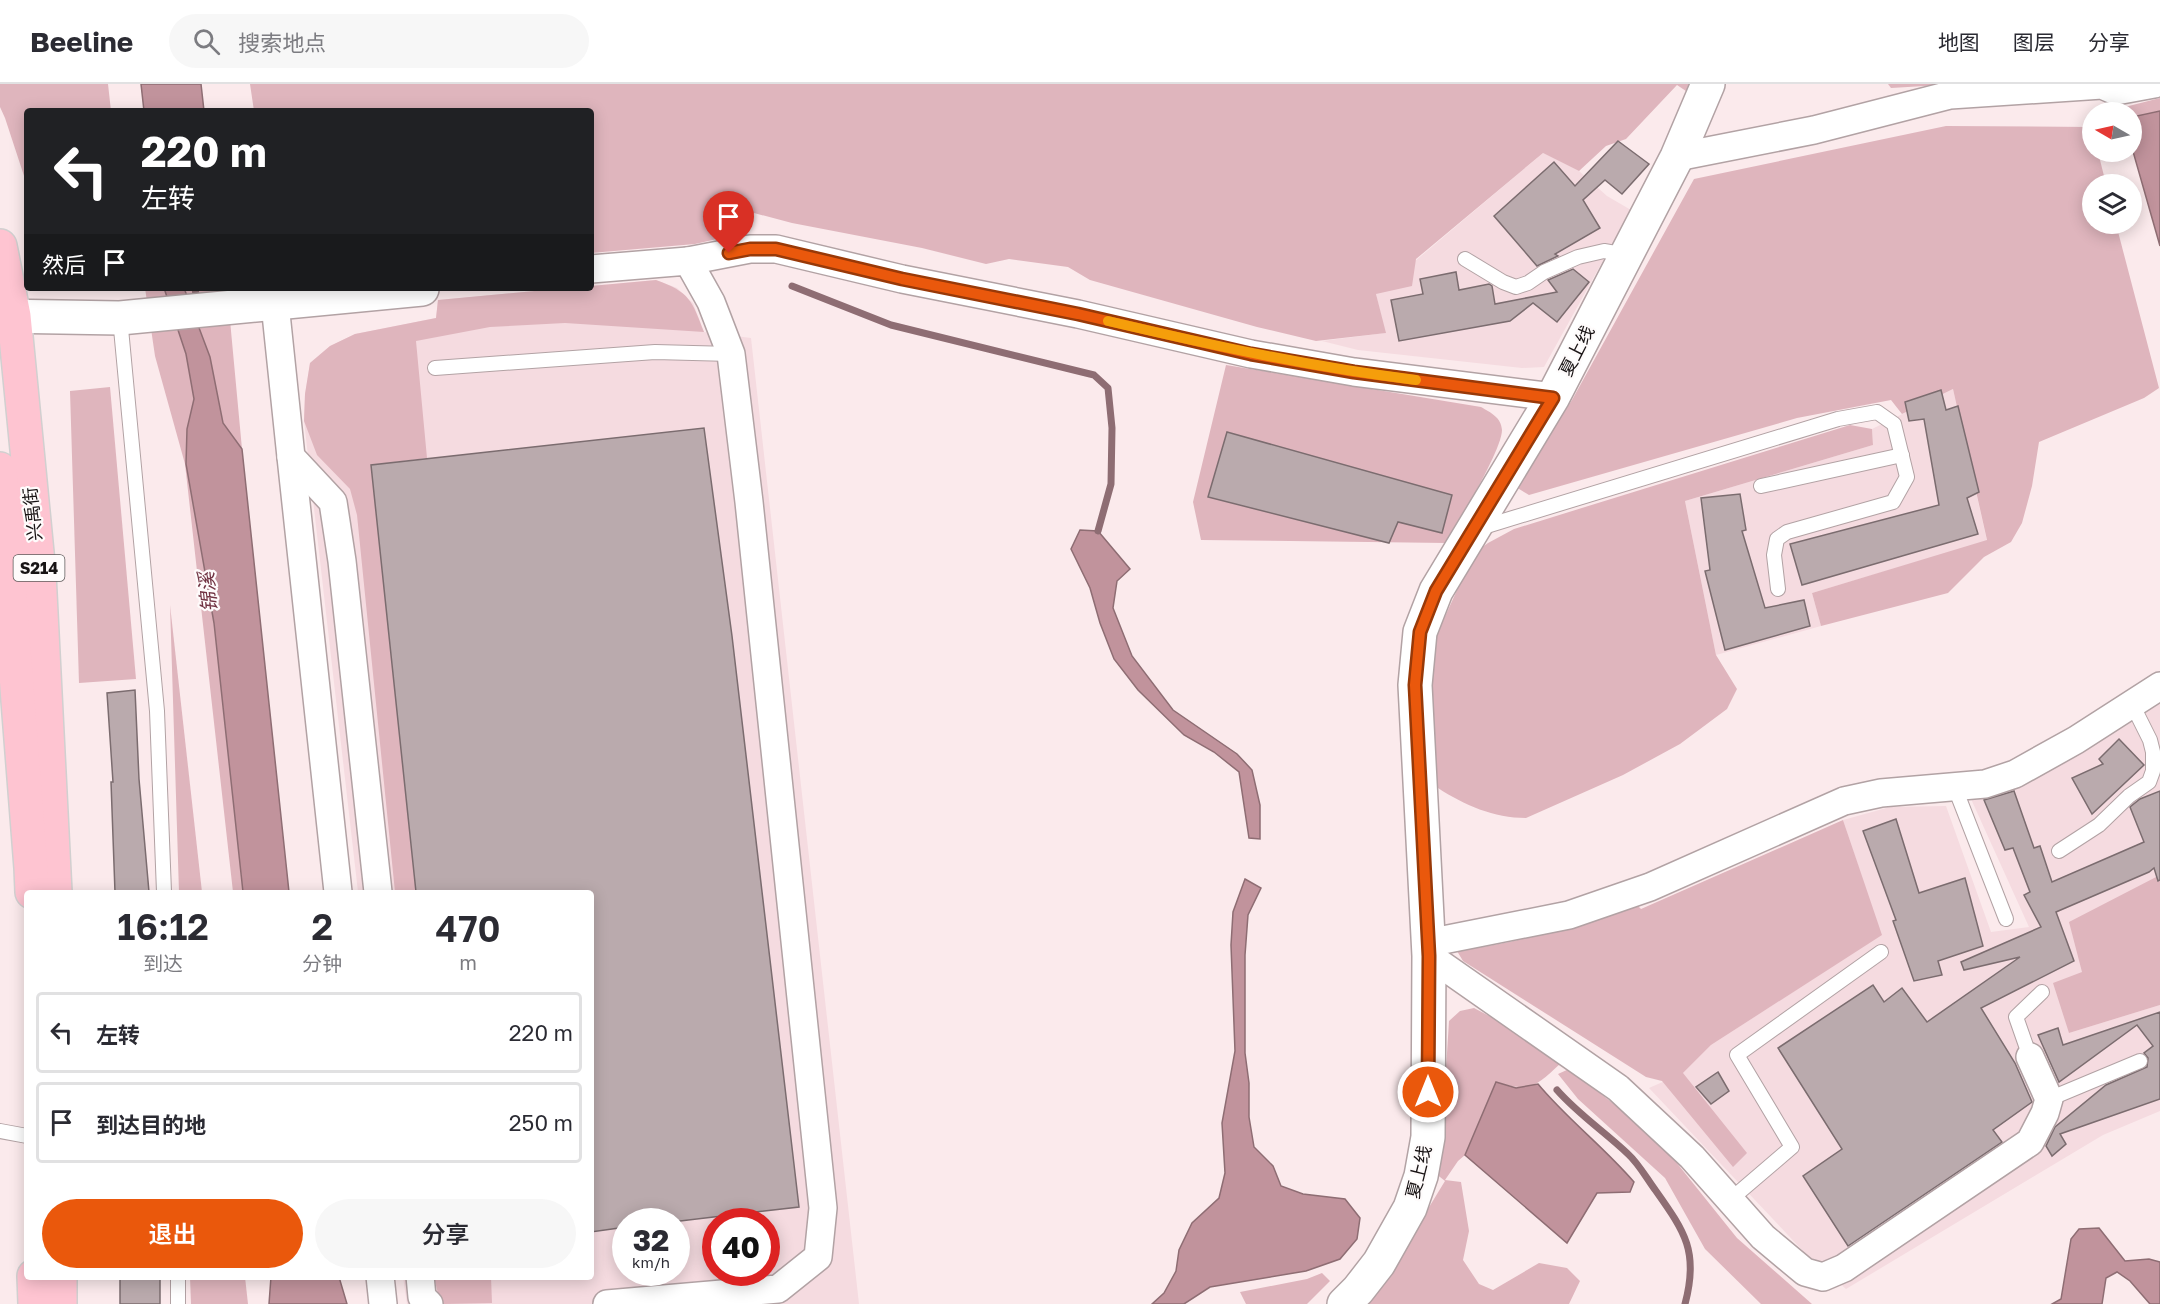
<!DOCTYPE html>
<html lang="zh">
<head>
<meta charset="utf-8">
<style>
  :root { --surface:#fff; --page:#f7f7f7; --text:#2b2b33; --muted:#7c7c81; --line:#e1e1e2; --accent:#ea580c }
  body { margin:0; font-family:"Golos Text","Noto Sans SC",sans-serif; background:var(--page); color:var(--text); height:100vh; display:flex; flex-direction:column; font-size:22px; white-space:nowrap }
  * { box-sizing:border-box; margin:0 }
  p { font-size:20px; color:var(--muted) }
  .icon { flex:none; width:33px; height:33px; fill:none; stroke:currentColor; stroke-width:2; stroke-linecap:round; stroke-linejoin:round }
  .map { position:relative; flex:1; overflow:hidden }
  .panel { position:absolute; left:24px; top:806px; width:570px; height:390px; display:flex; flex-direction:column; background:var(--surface); border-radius:6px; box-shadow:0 3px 15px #0003 }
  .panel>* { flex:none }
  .guide { position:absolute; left:24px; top:24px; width:570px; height:183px; border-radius:6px; box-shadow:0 3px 15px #0003; background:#202124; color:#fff; overflow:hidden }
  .needle { width:39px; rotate:279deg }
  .controls { position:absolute; left:2082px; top:18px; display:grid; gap:12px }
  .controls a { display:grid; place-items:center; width:60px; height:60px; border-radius:50%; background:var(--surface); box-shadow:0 3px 15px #0003; font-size:30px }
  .speed { position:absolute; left:612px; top:1124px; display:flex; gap:12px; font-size:30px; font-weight:700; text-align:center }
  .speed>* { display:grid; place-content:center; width:78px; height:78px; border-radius:50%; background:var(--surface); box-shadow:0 3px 15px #0003; line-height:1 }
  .speed small { font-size:15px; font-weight:400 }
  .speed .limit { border:9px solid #d22; background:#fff; color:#111 }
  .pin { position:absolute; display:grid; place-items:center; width:51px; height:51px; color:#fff; margin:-62px -26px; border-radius:50% 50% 50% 0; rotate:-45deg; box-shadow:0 0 6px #0007 }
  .pin .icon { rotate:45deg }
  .me { position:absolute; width:66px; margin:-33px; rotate:0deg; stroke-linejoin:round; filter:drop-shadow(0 0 4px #0008) }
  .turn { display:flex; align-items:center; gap:21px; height:126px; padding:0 18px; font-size:27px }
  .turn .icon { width:78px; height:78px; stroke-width:2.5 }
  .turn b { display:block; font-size:42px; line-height:51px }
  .then { display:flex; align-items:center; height:57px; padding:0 18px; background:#0003; gap:12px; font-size:22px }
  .eta { display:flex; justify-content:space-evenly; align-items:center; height:102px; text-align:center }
  .eta b { font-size:36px; font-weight:600; line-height:42px }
  .primary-button { display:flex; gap:12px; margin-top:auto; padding:12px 18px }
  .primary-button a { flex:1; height:69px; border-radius:36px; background:var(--accent); color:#fff; font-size:24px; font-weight:600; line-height:69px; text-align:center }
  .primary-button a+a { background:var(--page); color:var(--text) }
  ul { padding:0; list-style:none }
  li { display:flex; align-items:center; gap:18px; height:81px; margin:0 12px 9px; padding:0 6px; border:3px solid var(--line); border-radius:6px }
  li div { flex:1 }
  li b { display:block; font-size:22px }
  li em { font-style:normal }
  header { display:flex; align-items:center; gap:36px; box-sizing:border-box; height:84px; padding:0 30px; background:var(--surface); border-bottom:2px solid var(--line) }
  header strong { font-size:28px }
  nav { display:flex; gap:33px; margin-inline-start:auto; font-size:21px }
  .search { width:420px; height:54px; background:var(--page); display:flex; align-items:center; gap:15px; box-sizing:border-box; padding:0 21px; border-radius:33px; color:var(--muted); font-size:22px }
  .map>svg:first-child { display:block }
  .built { fill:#f5dbe0; fill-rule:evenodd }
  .green { fill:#dfb5bd }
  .water { fill:#c1939c; stroke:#8e6d73; stroke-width:1.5 }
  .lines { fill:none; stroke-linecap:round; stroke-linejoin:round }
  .stream { stroke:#8e6d73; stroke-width:7 }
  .building { fill:#baaaad; stroke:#7b6c6f; stroke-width:1.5 }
  .lane-casing { stroke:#b2a2a4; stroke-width:16 }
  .street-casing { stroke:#b2a2a4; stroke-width:30 }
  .secondary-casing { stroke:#b2a2a4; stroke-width:36 }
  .primary-casing { stroke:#d1d0d0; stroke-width:36 }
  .lane { stroke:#fff; stroke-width:14 }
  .street { stroke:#fff; stroke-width:27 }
  .secondary { stroke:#fff; stroke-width:33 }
  .primary { stroke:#fec4d1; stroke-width:33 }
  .route-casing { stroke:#983908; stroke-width:15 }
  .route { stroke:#ea580c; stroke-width:10 }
  .slow { stroke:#f59e0b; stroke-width:10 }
  .labels { text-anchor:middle; stroke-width:4.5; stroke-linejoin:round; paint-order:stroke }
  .shield { fill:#fefbfb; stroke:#5d5959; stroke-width:1.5 }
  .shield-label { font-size:16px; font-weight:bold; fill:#181314 }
  .street-label { font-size:18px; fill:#181314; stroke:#fefbfb }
  .water-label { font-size:20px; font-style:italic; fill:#713443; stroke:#fefbfb }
</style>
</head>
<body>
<header>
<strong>Beeline</strong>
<div class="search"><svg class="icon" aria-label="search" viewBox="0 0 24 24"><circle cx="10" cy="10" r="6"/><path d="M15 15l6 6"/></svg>搜索地点</div>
<nav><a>地图</a><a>图层</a><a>分享</a></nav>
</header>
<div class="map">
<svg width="2160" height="1220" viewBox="0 0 2160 1220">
  <rect width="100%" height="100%" fill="#fbeaec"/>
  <g class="built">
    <polygon points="1543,69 1579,87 1607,112 1631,126 1544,283 1522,284 1358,266 1322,257 1385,249 1376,210"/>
    <path d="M656,196l21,8 16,15 11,29 47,6 108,966h-452l-4,-27 188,-1v-384h-233l-54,-471 1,-27 5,-31 20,-17 25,-12 81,-16 2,-18 129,-12h24v-2zM626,1137h50v51h-50zM716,1137h50v51h-50z"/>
    <polygon points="1953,305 1987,457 1812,509 1821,542 1716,571 1685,417 1873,361 1872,345"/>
    <polygon points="2160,611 2160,791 2082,888 2069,949 2160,921 2160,1027 2103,1051 1846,1205 1804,1168 1649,1004 1683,989 1711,961 1881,851 1843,736 1890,723 1946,722 1991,848 2029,843 1971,715 2046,686"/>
  </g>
  <g class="green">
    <polygon points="0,0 108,0 111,27 27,27 27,101 5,34 0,23"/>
    <polygon points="250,0 1690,0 1686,7 1677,1 1626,55 1606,62 1579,87 1543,69 1416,175 1412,202 1376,210 1386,249 1316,257 1257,243 1090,196 1068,183 1009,175 986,180 922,164 792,139 754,129 739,150 695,160 591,169 591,27 254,27"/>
    <polygon points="1888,0 1958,0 1891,4"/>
    <polygon points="2160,14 2160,27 2132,33 2132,28 2122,28 2121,24"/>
    <polygon points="1946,42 2091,43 2092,68 2098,68 2106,100 2092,100 2092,140 2116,140 2159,304 2144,314 2039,358 2032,402 2022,439 2011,458 1984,473 1948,509 1821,542 1812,509 1987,456 1953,305 1902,330 1891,316 1797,334 1529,411 1516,403 1572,316 1694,95"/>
    <path d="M656,196c34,12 36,21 48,52l-139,-9 -75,4 -74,14 11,117 -56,7 45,427h-21l-38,-377 -7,-26 -33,-34 -13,-34 1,-27 5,-31 20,-17 25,-12 81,-16 2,-18 129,-12h24v-2z"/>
    <polygon points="145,204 164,204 186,270 194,315 187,345 186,380 214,539 243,808 233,808 185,380 155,272"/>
    <polygon points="184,204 227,204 242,365 223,339 210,273"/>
    <path d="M1226,281l255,42c10,6 20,10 21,23 0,20 -44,92 -55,113l-246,-3 -8,-38z"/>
    <polygon points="110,303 136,595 79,599 70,307"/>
    <path d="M1850,341l22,4 1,16 -188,56 31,154 21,34 -10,20 -47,35 -57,31 -97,43c-32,0 -62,-13 -88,-30l-5,-23 -4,-56 3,-64 42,-92 14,-10 26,-14z"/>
    <polygon points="170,521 202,808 179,808"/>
    <path d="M1843,736l39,115 -171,110 -28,28 64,80 -14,14 -71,-86 -16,-4 -183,-116 -6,-10c62,-8 121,-26 180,-46l4,4z"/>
    <polygon points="2160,791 2160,921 2069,949 2053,899 2082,888 2069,838"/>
    <path d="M1474,924l38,20 49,35c-25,23 -30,30 -65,19l-31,73 -7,6 -13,19 16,2 8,49 -6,29 16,24 14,6 46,-27 28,5 13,13 -11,23h-210l25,-23 61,-100 -10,-8 8,-56 6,-96 11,-10z"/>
    <polygon points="1569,985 1633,1035 1672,1073 1737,1154 1812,1220 1761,1220 1705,1165 1665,1094 1578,1015 1558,990"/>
    <polygon points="1322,1189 1330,1197 1307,1220 1246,1220 1240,1208 1307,1195"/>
    <polygon points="190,1193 245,1193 248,1220 191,1220"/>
    <polygon points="434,1193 491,1193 492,1219 444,1220 440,1218"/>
  </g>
  <g class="water">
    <polygon points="141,0 201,0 204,27 144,27"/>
    <polygon points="2160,27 2160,162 2132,64 2132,33"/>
    <polygon points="164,204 184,204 210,273 223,339 242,365 289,808 243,808 214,539 186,380 187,345 194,315 186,270"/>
    <polygon points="1080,446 1098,447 1130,485 1117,497 1113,524 1132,572 1173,626 1237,670 1252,686 1260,721 1260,755 1249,754 1239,688 1214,668 1184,651 1138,606 1114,575 1100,539 1090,504 1071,465"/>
    <polygon points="1245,795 1261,804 1248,831 1245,871 1245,969 1249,999 1249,1033 1254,1063 1273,1082 1281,1102 1303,1110 1345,1115 1360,1134 1357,1155 1340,1175 1306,1187 1210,1203 1184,1220 1152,1220 1164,1209 1176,1187 1179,1166 1192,1139 1219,1114 1225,1089 1222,1039 1235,967 1231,861 1233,828"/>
    <path d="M1496,998l20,6 22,-4c29,35 66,63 96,98l-4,10 -33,1 -30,50 -102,-88z"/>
    <polygon points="2099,1144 2125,1177 2149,1175 2160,1178 2160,1220 2150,1220 2130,1197 2117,1188 2106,1194 2102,1220 2052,1220 2061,1215 2071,1155 2079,1145"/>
    <polygon points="271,1193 339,1193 347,1220 269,1220"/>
  </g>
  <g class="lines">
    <g class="stream">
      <polyline points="792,202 891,241 1094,291 1108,304 1112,344 1111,400 1098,447"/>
      <polyline points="195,204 197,218"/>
      <path d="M1557,1006c21,24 48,42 71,64 11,10 19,25 28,37 29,41 43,61 29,113"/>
    </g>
  </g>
  <g class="building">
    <polygon points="1618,57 1649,80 1622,110 1605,96 1583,116 1600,144 1555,170 1558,172 1537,182 1494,132 1554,78 1575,102"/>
    <polygon points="1573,185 1589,198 1557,238 1533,219 1510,237 1399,257 1391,216 1423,210 1420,195 1456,188 1459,206 1489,200 1492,202 1495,220 1557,208 1548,196"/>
    <polygon points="1941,306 1946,326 1958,322 1979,408 1967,414 1978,450 1802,501 1790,460 1939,421 1924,335 1909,337 1905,318"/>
    <polygon points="704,344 732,552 799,1123 680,1137 626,1137 626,1143 591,1148 591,808 416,808 371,381"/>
    <polygon points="1227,348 1452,411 1442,449 1398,438 1389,459 1208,413"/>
    <polygon points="1740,410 1746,446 1742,447 1765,524 1804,516 1810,542 1725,566 1705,487 1710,486 1701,414"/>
    <polygon points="135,606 139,695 149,808 115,808 111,698 113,698 107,609"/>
    <polygon points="2119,655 2144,681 2092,730 2072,694 2103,680 2099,675"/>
    <polygon points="2014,707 2034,764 2040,762 2052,798 2144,758 2130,723 2140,715 2160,707 2160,796 2158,797 2154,784 2149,788 2056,828 2074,877 1981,924 2015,979 2032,1018 1993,1046 2002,1058 1848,1162 1803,1092 1842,1065 1778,964 1873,901 1884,918 1902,904 1927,938 2020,873 1964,886 1961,878 2041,843 2024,811 2030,808 2013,764 2005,766 1984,716"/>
    <polygon points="1896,735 1919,809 1965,794 1983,862 1938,877 1942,891 1914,897 1893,837 1896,836 1863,747"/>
    <polygon points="2160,928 2160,1015 2060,1050 2066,1060 2052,1072 2046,1062 2055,1043 2106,1001 2147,983 2148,974 2144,969 2153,962 2137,941 2059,998 2038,951 2058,944 2063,961"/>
    <polygon points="1718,988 1729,1007 1711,1020 1696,1003"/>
    <rect x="120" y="1192" width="40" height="28"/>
  </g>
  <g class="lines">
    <defs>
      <g id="lane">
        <polyline points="1465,175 1503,198 1516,203 1528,199 1544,188 1578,173 1604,167 1627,171"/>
        <polyline points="120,234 157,627 164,808"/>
        <polyline points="435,284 655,268 731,270"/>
        <polyline points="1761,402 1902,371"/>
        <polyline points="1480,444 1838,335 1877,328 1894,340 1907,393 1893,418 1787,448 1777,455 1774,471 1778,505"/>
        <polyline points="1955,704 2006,835"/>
        <polyline points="2059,767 2099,741 2129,712 2149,698 2153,687 2153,668 2150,656 2132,620"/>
        <polyline points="2030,973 2016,933 2042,908"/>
        <polyline points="2049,1015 2140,977"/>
        <polyline points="0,1047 27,1052"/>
        <polyline points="1730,1116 1792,1063 1737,971 1881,868"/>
        <polyline points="178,1192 178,1220"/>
      </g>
      <g id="street">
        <polyline points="1677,73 1814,46 1950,11 2102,1 2116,7 2154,0"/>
        <polyline points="688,177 750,165 776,165 902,195 1078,230 1251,270 1354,288 1553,313"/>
        <polyline points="591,185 688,177 711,218 731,270 749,418 823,1124 818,1173 778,1205 607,1220"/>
        <polyline points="275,220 291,373 333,418 342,477 378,808"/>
        <polyline points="291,373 338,808"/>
        <polyline points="1428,859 1569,831 1650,803 1844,717 1881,709 1985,700 2015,690 2076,656 2160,602"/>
        <polyline points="1429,872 1618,1004 1692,1073 1763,1153 1805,1188 1823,1193 1844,1184 2030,1058 2045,1029 2049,1015 2030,973"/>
        <polyline points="380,1192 383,1220"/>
        <polyline points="420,1192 422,1213 429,1220"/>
      </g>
      <g id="secondary">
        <polyline points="0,232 120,234 422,205"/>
        <polyline points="1344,1220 1358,1206 1379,1179 1410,1124 1421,1092 1428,1053 1429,872 1415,601 1420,548 1436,507 1553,313 1677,73 1708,0"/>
      </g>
      <g id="primary">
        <polyline points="0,162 14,232 39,489 55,808"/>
        <polyline points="0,385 31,784 32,808"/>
        <polyline points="34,1192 35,1220"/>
        <polyline points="60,1192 60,1220"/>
      </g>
    </defs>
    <use href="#lane" class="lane-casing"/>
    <use href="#street" class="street-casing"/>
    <use href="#secondary" class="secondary-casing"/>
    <use href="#primary" class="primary-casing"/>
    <use href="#lane" class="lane"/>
    <use href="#street" class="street"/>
    <use href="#secondary" class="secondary"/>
    <use href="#primary" class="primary"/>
  </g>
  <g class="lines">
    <defs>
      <polyline id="route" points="729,169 750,165 776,165 902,195 1078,230 1251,270 1354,288 1553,314 1436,507 1420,548 1415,601 1429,872 1428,1008"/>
    </defs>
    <use href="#route" class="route-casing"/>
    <use href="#route" class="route"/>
    <path class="slow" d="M1108,237c102,24 203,46 308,59"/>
  </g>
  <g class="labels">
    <rect class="shield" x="13.5" y="471" width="51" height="26" rx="4.5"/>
    <g class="shield-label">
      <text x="39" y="490">S214</text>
    </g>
    <g class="street-label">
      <text transform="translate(1577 267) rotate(-63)" y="6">夏上线</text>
      <text transform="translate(33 430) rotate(-96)" y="6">兴禹街</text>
      <text transform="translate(1419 1088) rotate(-76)" y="6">夏上线</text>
    </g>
    <g class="water-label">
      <text transform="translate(208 508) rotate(-96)" y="7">锦溪</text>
    </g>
  </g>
</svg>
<div class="controls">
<a><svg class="needle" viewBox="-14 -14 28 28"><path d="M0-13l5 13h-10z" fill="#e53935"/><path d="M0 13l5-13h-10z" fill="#7c7c81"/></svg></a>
<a><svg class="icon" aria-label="layers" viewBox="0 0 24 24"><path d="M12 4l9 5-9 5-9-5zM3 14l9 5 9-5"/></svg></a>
</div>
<div class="speed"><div>32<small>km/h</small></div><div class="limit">40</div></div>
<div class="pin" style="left:729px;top:169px;background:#d93025"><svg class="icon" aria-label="arrive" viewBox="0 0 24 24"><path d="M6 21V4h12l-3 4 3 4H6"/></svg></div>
<svg class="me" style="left:1428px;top:1008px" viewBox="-20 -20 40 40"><circle r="17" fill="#ea580c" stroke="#fff" stroke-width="3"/><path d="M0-11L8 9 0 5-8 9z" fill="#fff"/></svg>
<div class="guide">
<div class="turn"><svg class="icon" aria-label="left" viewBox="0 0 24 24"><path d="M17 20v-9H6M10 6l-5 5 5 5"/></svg><div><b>220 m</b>左转</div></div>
<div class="then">然后<svg class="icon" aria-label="arrive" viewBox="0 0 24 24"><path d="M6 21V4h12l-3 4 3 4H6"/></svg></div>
</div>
<section class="panel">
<div class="eta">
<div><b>16:12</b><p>到达</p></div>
<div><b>2</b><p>分钟</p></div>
<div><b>470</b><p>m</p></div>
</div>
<ul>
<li><svg class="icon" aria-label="left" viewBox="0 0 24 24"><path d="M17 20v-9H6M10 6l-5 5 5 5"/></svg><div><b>左转</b></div><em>220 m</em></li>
<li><svg class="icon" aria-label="arrive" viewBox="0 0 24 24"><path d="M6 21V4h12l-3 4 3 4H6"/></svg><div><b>到达目的地</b></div><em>250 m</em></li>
</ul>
<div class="primary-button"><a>退出</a><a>分享</a></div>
</section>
</div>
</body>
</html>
